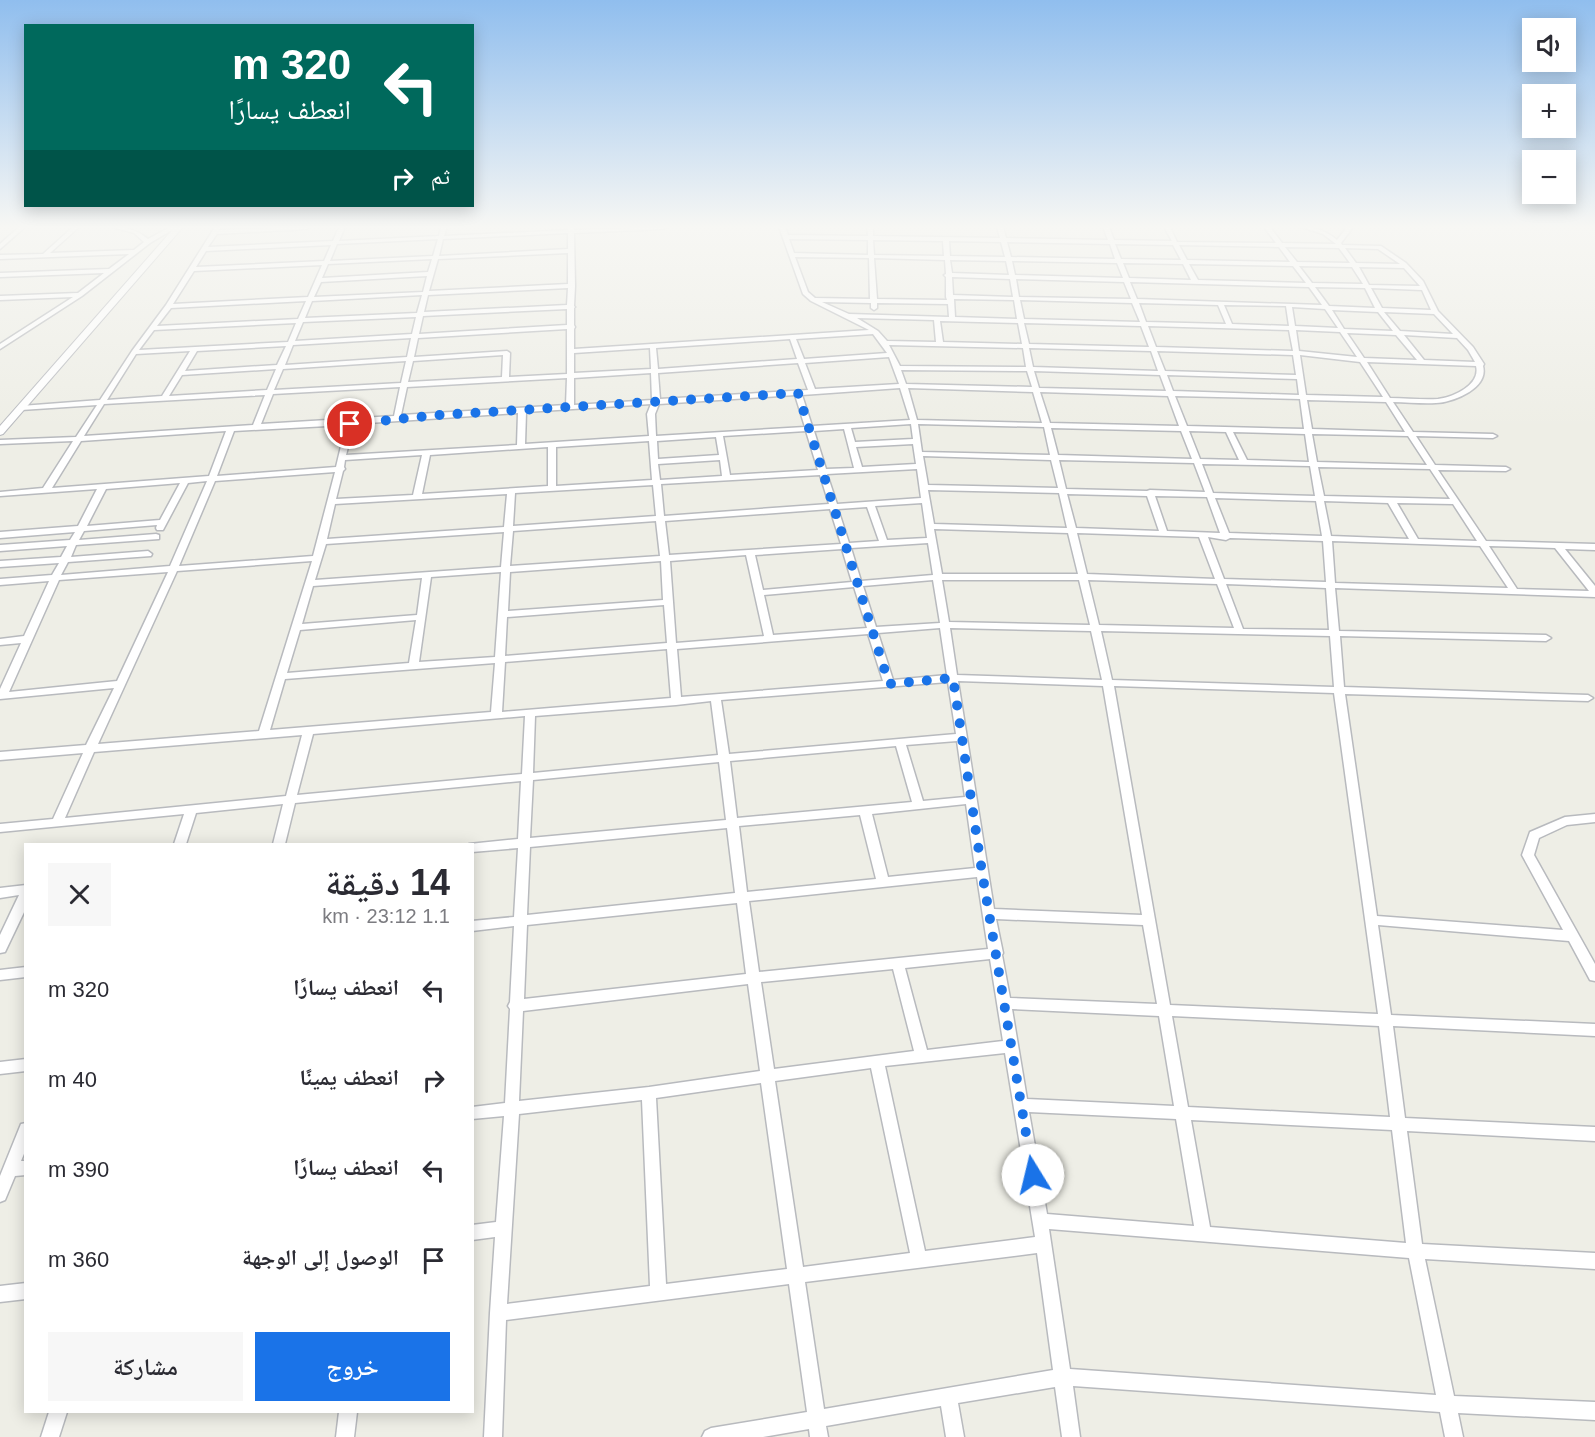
<!DOCTYPE html>
<html lang="ar">
<head>
<meta charset="utf-8">
<style>
  :root { --surface:#fff; --page:#f7f7f7; --text:#2b2b33; --muted:#7c7c81; --accent:#1a73e8 }
  body { margin:0; font-family:Helvetica,"Noto Naskh Arabic",sans-serif; background:var(--page); color:var(--text); direction:rtl; height:100vh; display:flex; flex-direction:column; font-size:22px; white-space:nowrap }
  * { box-sizing:border-box; margin:0 }
  p { font-size:20px; color:var(--muted) }
  .icon { flex:none; width:33px; height:33px; fill:none; stroke:currentColor; stroke-width:2; stroke-linecap:round; stroke-linejoin:round }
  .map { position:relative; flex:1; overflow:hidden; direction:ltr }
  .details { position:absolute; left:24px; top:843px; width:450px; height:570px; display:flex; flex-direction:column; background:var(--surface); border-radius:0px; box-shadow:0 3px 15px #0003; direction:rtl }
  .details>* { flex:none }
  .top-card { position:absolute; left:24px; top:24px; width:450px; height:183px; border-radius:0px; box-shadow:0 3px 15px #0003; direction:rtl; background:#00695c; color:#fff; overflow:hidden }
  .controls { position:absolute; left:1522px; top:18px; display:grid; gap:12px }
  .controls a { display:grid; place-items:center; width:54px; height:54px; border-radius:0px; background:var(--surface); box-shadow:0 3px 15px #0003; font-size:30px }
  .pin { position:absolute; display:grid; place-items:center; width:51px; height:51px; color:#fff; margin:-26px; border:3px solid #fff; border-radius:50%; box-shadow:0 2px 6px #0007 }
  .me { position:absolute; width:66px; margin:-33px; rotate:351deg; stroke-linejoin:round; filter:drop-shadow(0 0 4px #0008) }
  .turn { display:flex; align-items:center; gap:21px; height:126px; padding:0 24px; font-size:27px }
  .turn .icon { width:78px; height:78px; stroke-width:2.5 }
  .turn b { display:block; font-size:42px; line-height:51px }
  .then { display:flex; align-items:center; height:57px; padding:0 24px; background:#0003; gap:12px; font-size:22px }
  .round { display:grid; place-items:center; flex:none; width:63px; height:63px; border-radius:0px; background:var(--page) }
  .summary { display:flex; align-items:center; justify-content:space-between; height:102px; padding:0 24px }
  h1 { font-size:36px; font-weight:600; line-height:45px }
  .cta { display:flex; gap:12px; margin-top:auto; padding:12px 24px }
  .cta a { flex:1; height:69px; border-radius:0px; background:var(--accent); color:#fff; font-size:24px; font-weight:600; line-height:69px; text-align:center }
  .cta a+a { background:var(--page); color:var(--text) }
  ul { padding:0; list-style:none }
  li { display:flex; align-items:center; gap:18px; height:90px; padding:0 24px }
  li div { flex:1 }
  li b { display:block; font-size:22px }
  li em { font-style:normal }
  .map>svg:first-child { display:block }
  .lines { fill:none; stroke-linecap:round; stroke-linejoin:round }
  .street-casing { stroke:#b8babe; stroke-width:3 }
  .secondary-casing { stroke:#b7b9be; stroke-width:2 }
  .street { fill:#fff; fill-rule:evenodd }
  .secondary { fill:#fff; fill-rule:evenodd }
  .route { stroke:#1a73e8; stroke-width:10; stroke-dasharray:0 18 }
</style>
</head>
<body>
<div class="map">
<svg width="1595" height="1437" viewBox="0 0 1595 1437">
  <rect width="100%" height="100%" fill="#eeeee6"/>
  <g class="lines">
    <defs>
      <g id="street">
        <polygon points="19,227 25,227 0,249 0,244"/>
        <path d="M73,227h6l-29,26 84,-3 10,-8 -10,-9 -22,-6c15,0 25,3 36,12l22,-12h7l-27,16 -68,53 -82,53v-5l73,-47 -73,3v-4l78,-3 26,-20 -104,4v-4l109,-4 20,-15 -129,5v-4l43,-1z"/>
        <path d="M215,227h6l-2,3 91,-3 -3,2 -90,5 -9,13 125,-6 6,-14h6l-6,14 100,-5 2,-9h6l-3,9 124,-6v-3h6v3l92,-3 -3,2 -89,4 1,53 -1,20 1,1 -1,1v17l1,2 -1,2v20l295,-19 -58,-29 -8,-7 -24,-67h6l3,8 80,1 -1,-9h6v9l127,2 -3,-11h6l3,11 102,2 -5,-13h6l5,13 58,1 -8,-14h6l7,15 99,1 -12,-16h6l12,16 54,1 -13,-10 -22,-7c15,0 25,4 36,13l10,-13h6l-12,16 1,2 39,1 25,17 17,18 15,30 35,36 11,17 -1,2c6,22 -29,36 -47,37 -14,1 -29,-1 -43,-1l20,30 80,2 4,2 -4,2 -77,-2 19,29 71,2 4,2 -4,2 -68,-1 48,71 109,3v6l-30,-1 30,37v11l-260,-9 4,43 207,4 5,3 -5,3 -206,-5 4,51 244,8 5,3 -5,3 -243,-7 32,222 186,14 -41,-75 8,-23 35,-15 30,-3v8l-28,3 -28,13 -5,17 61,109v17l-5,-1 -21,-39 -191,-16 13,90 204,9v12l-202,-10 12,92 190,9v14l-188,-10 15,113 173,9v16l-170,-10 29,137 141,6v18l-137,-7 5,24h-18l-5,-25 -367,-26 7,51h-18l-7,-50 -97,16 6,34h-18l-5,-31 -115,20 2,11h-18l-1,-8 -46,8h-61l3,-6 6,-3 96,-16 -18,-128 -283,36 -4,117h-18l6,-124 5,-76 -23,3v-15l24,-3 8,-106 -32,3v-12l33,-4 5,-94 -2,-3 2,-4 4,-76 -42,5v-10l42,-4 4,-69 -46,4v-8h-3l49,-5 3,-58 -226,22 -10,41h-12l10,-40 -87,9 -10,31h-12l10,-30 -184,18v-8l53,-5 30,-66 -83,7v-8l86,-7 28,-57 -114,11v-10l21,-46 -21,2v-6l24,-3 25,-55 -49,4v-6l52,-4 7,-12 -59,4v-6l61,-4 6,-11 -67,5v-6l70,-5 5,-8 -75,6v-6l78,-6 19,-37 -97,7v-4l43,-4 30,-47 -73,3v-4l76,-3 21,-32 -76,5 -4,-2 4,-2 79,-6 32,-49 34,-46zM568,233v16l-129,7 4,-17zM438,239l-5,17 -103,5 7,-17zM789,239l79,1v15l-74,-2zM873,240l70,1 1,15 -70,-1zM949,241l52,1 4,15 -55,-1zM1007,242l103,2 5,15 -104,-2zM1115,244l58,1 8,15 -60,-1zM331,245l-7,16 -128,6 10,-16zM1179,245l100,2 11,15 -103,-2zM1285,247l54,1 11,15 -53,-1zM1345,248l33,1 22,15 -44,-1zM568,253v31l-139,7 9,-32zM795,257l74,1 1,41 -55,-1 -7,-6zM874,258l71,2 1,14 -2,1 2,2v20l1,3 -70,-1zM432,259l-4,13 -106,6 6,-14zM950,260l56,1 3,14 -57,-2zM1012,261l105,2 6,15 -108,-3zM1123,263l60,1 8,16 -62,-2zM1189,264l104,2 13,17 -108,-3zM322,265l-14,32 -135,7 21,-33zM1299,266l53,1 11,17 -51,-1zM1359,267l45,1 16,18 -51,-1zM427,276l-4,16 -109,5 7,-15zM952,277l58,2 3,18 -60,-2zM1016,279l108,3 7,17 -112,-2zM1130,282l179,5 13,18 -185,-6zM1315,287l50,1 10,20 -46,-2zM568,288l-1,17 -143,7 4,-17zM1371,288l51,2 9,20 -49,-2zM422,295l-5,18 -112,5 7,-17zM954,299l60,1 3,19 -62,-2zM1020,300l112,3 8,19 -116,-3zM306,301l-8,18 -141,7 14,-18zM822,302l49,1v5l3,2 3,-2v-5l71,1 1,13 -100,-3zM1139,303l79,2 8,19 -80,-2zM1224,305l62,1 3,20 -57,-2zM1292,307l33,2 13,19 -43,-2zM567,309v16l-148,9 4,-18zM1332,310l46,2 15,19 -49,-2zM1384,312l50,2 19,20 -53,-3zM416,317l-4,17 -117,7 8,-19zM857,318l77,2 2,22 -49,-1 -9,-10zM940,321l78,2 4,21 -79,-2zM296,323l-8,19 -149,8 15,-20zM1024,323l117,3 8,21 -120,-3zM1148,326l141,4 4,21 -137,-4zM567,329v45l-58,3 1,-24 -3,-2 -93,6 4,-19zM1296,330l44,2 17,25 -58,-6zM1347,333l49,2 21,25 -53,-2zM873,334l14,19 -83,6 -8,-20zM1404,335l53,3 11,12 7,12 -51,-2zM411,338l-4,19 -122,8 8,-20zM790,339l7,20 -139,10 -2,-21zM889,345l134,3 3,19 -126,-1zM286,346l-9,19 -92,6 12,-20zM650,348l1,21 -77,4v-20zM1029,348l122,3 7,20 -125,-4zM190,351l-28,45 -55,4 29,-46zM1157,351l136,4 3,20 -131,-4zM503,355l-1,22 -94,5 5,-21zM1300,355l60,7 23,35 -77,-2zM889,357l10,27 -84,5 -10,-26zM406,361l-5,22 -127,7 9,-21zM1367,362l109,4c5,19 -23,31 -38,33 -16,1 -32,-1 -48,-1zM798,363l10,27 -148,9 -2,-26zM276,369l-9,21 -98,6 13,-21zM901,370l126,1 5,16 -126,-3zM1034,371l126,4 6,16 -127,-3zM651,373l1,27 -78,5v-27zM1167,375l130,4 2,16 -126,-4zM567,378l-1,27 -165,10 6,-28zM400,387l-6,29 -133,8 12,-30zM900,388l10,32 -98,6 -10,-31zM908,388l125,4 9,31 -125,-3zM1040,392l128,4 11,30 -129,-3zM265,395l-12,30 -169,11 20,-32zM795,395l10,32 -149,9 -1,-22 4,-10zM1175,396l125,3 4,30 -117,-3zM1307,400l79,2 19,30 -93,-3zM651,404l-4,10 2,22 -124,8 1,-32zM518,413l-1,32 -171,10 8,-31zM911,424l2,15 -58,3 -4,-14zM918,424l126,3 6,28 -128,-3zM346,425l-10,42 -119,9 17,-45zM1051,428l130,3 11,28 -134,-4zM844,429l10,39 -28,1 -12,-38zM226,431l-17,45 -157,12 29,-47zM806,431l12,39 -88,5 -7,-39zM1189,431l37,1 13,28 -39,-1zM1233,432l72,2 4,28 -62,-2zM1312,434l96,2 19,29 -110,-3zM716,437l3,18 -61,4 -1,-18zM649,441l3,39 -96,6v-39zM913,444l3,20 -54,3 -6,-20zM548,447v39l-126,8 8,-39zM422,455l-9,40 -77,4 7,-28 2,-2 -1,-2 1,-7zM923,456l128,4 7,28 -130,-3zM720,460l2,16 -62,4 -2,-16zM1059,460l135,3 11,29 -55,-2 -3,1 -81,-2zM1202,464l108,2 5,30 -102,-3zM1318,467l112,2 20,30 -126,-3zM917,469l4,29 -84,6 -10,-30zM335,472l-22,84 -134,10 36,-85zM820,475l9,29 -165,12 -3,-32zM207,481l-37,85 -109,9 7,-13 83,-6 1,-2 -4,-3 -77,6 5,-12 83,-6v-4l-3,-1 -77,6 5,-9 73,-6 -1,3 1,2h6l25,-47zM180,483l-20,37 -73,6 19,-37zM653,485l3,31 -143,10 2,-33zM928,490l131,3 8,35 -133,-4zM507,494l-3,33 -177,12 8,-35zM1067,494l80,2 12,35 -83,-3zM1155,496l52,1 13,36 -53,-2zM1215,498l101,3 6,35 -93,-3zM1324,501l64,2 21,36 -78,-3zM922,503l5,35 -40,2 -12,-34zM1397,503l56,1 24,37 -59,-2zM867,507l12,34 -30,2 -11,-34zM830,509l11,35 -172,11 -4,-34zM656,521l4,35 -150,10 3,-35zM934,529l134,4 10,41h-136zM504,532l-3,35 -186,13 11,-36zM1077,533l122,4 16,42 -128,-5zM1208,537l18,3 4,-2 93,3 3,41 -102,-3zM1332,541l148,5 28,42 -173,-5zM928,543l5,32 -72,6 -10,-33zM1489,546l66,2 34,43 -72,-2zM842,549l10,33 -89,8 -8,-35zM746,555l18,81 -88,7 -6,-82zM312,561l-53,170 -161,13 79,-173zM661,561l2,39 -155,11 2,-39zM168,572l-51,109 -108,11 50,-112zM501,572l-6,85 -76,5 12,-85zM422,578l-5,37 -115,9 11,-38zM933,580l7,43 -64,4 -13,-41zM942,580h137l11,45 -141,-3zM1088,580l129,4 17,44 -135,-3zM1226,584l100,4 3,42 -86,-1zM854,587l13,41 -94,7 -9,-40zM664,605l3,38 -162,13 2,-39zM416,620l-7,43 -122,10 13,-43zM940,628l7,47 -54,5 -15,-47zM950,628l141,3 11,49 -145,-5zM1101,631l229,5 4,51 -222,-7zM868,634l15,47 -202,16 -4,-48zM667,649l4,49 -169,14 3,-50zM495,663l-4,49 -221,18 15,-51zM958,681l145,5 39,229 -148,-6zM948,682l8,52 -227,20 -8,-54zM1114,686l220,7 44,321 -208,-9zM711,701l7,54 -185,18 2,-57 141,-11zM525,716l-3,58 -225,21 16,-61zM302,735l-16,61 -221,22 29,-66zM957,741l8,56 -42,4 -17,-56zM896,746l16,56 -175,16 -7,-57zM719,762l7,58 -196,18 3,-58zM966,804l9,64 -87,9 -16,-63zM860,815l16,64 -129,13 -8,-66zM727,828l8,65 -208,22 3,-68zM977,877l11,72 -229,23 -10,-71zM737,903l9,71 -222,25 3,-74zM996,919l147,6 14,79 -147,-6 -8,-43 1,-2zM990,959l13,82 -76,9 -22,-82zM893,969l21,82 -140,18 -13,-87zM748,984l12,87 -111,16 -130,14 4,-90zM1012,1009l147,7 15,90 -147,-7zM1172,1016l207,10 11,91 -202,-10zM1005,1053l30,184 -110,14 -40,-185zM871,1068l39,185 -107,14 -28,-186zM761,1083l26,186 -121,15 -10,-186zM642,1100l8,186 -143,18 12,-190zM1029,1112l147,7 18,107 -147,-12zM1191,1120l201,10 14,113 -196,-16zM1049,1229l360,29 27,137 -366,-26zM1037,1253l16,117 -229,39 -19,-127z"/>
        <polygon points="26,885 26,908 5,952 0,953 0,935 19,895 0,898 0,888"/>
        <polygon points="26,967 26,977 0,980 0,970"/>
        <polygon points="26,1059 26,1071 0,1074 0,1062"/>
        <polygon points="26,1123 26,1149 21,1161 26,1161 26,1175 15,1176 5,1200 0,1202 0,1176 21,1124"/>
        <polygon points="26,1283 26,1299 0,1302 0,1286"/>
        <polygon points="49,1412 67,1412 59,1437 41,1437"/>
        <polygon points="339,1412 357,1412 354,1437 336,1437"/>
      </g>
      <polygon id="secondary" points="175,227 183,227 3,434 0,435 0,426"/>
    </defs>
    <use href="#street" class="street-casing"/>
    <use href="#secondary" class="secondary-casing"/>
    <use href="#street" class="street"/>
    <use href="#secondary" class="secondary"/>
  </g>
  <linearGradient id="sky" x2="0" y2="1"><stop stop-color="#90beee"/><stop offset="0.53" stop-color="#f7f7f4"/><stop offset="1" stop-color="#f7f7f4" stop-opacity="0"/></linearGradient>
  <rect width="1595" height="428" fill="url(#sky)"/>
  <g class="lines">
    <polyline class="route" points="350,424 439,415 798,393 889,684 953,678 982,872 1033,1175"/>
  </g>
</svg>
<div class="controls">
<a><svg class="icon" aria-label="sound" viewBox="0 0 24 24"><path d="M4 9h4l5-4v14l-5-4H4zM17 9q2 3 0 6"/></svg></a>
<a>+</a>
<a>−</a>
</div>
<div class="pin" style="left:350px;top:424px;background:#d93025"><svg class="icon" aria-label="arrive" viewBox="0 0 24 24"><path d="M6 21V4h12l-3 4 3 4H6"/></svg></div>
<svg class="me" style="left:1033px;top:1175px" viewBox="-20 -20 40 40"><circle r="19" fill="#fff"/><path d="M0-13L10 11 0 6-10 11z" fill="#1a73e8"/></svg>
<div class="top-card">
<div class="turn"><svg class="icon" aria-label="left" viewBox="0 0 24 24"><path d="M17 20v-9H6M10 6l-5 5 5 5"/></svg><div><b>320 m</b>انعطف يسارًا</div></div>
<div class="then">ثم<svg class="icon" aria-label="right" viewBox="0 0 24 24"><path d="M7 20v-9h11M14 6l5 5-5 5"/></svg></div>
</div>
<section class="details">
<div class="summary"><div><h1>14 دقيقة</h1><p>1.1 km · 23:12</p></div><a class="round"><svg class="icon" aria-label="close" viewBox="0 0 24 24"><path d="M6 6l12 12M18 6L6 18"/></svg></a></div>
<ul>
<li><svg class="icon" aria-label="left" viewBox="0 0 24 24"><path d="M17 20v-9H6M10 6l-5 5 5 5"/></svg><div><b>انعطف يسارًا</b></div><em>320 m</em></li>
<li><svg class="icon" aria-label="right" viewBox="0 0 24 24"><path d="M7 20v-9h11M14 6l5 5-5 5"/></svg><div><b>انعطف يمينًا</b></div><em>40 m</em></li>
<li><svg class="icon" aria-label="left" viewBox="0 0 24 24"><path d="M17 20v-9H6M10 6l-5 5 5 5"/></svg><div><b>انعطف يسارًا</b></div><em>390 m</em></li>
<li><svg class="icon" aria-label="arrive" viewBox="0 0 24 24"><path d="M6 21V4h12l-3 4 3 4H6"/></svg><div><b>الوصول إلى الوجهة</b></div><em>360 m</em></li>
</ul>
<div class="cta"><a>خروج</a><a>مشاركة</a></div>
</section>
</div>
</body>
</html>
